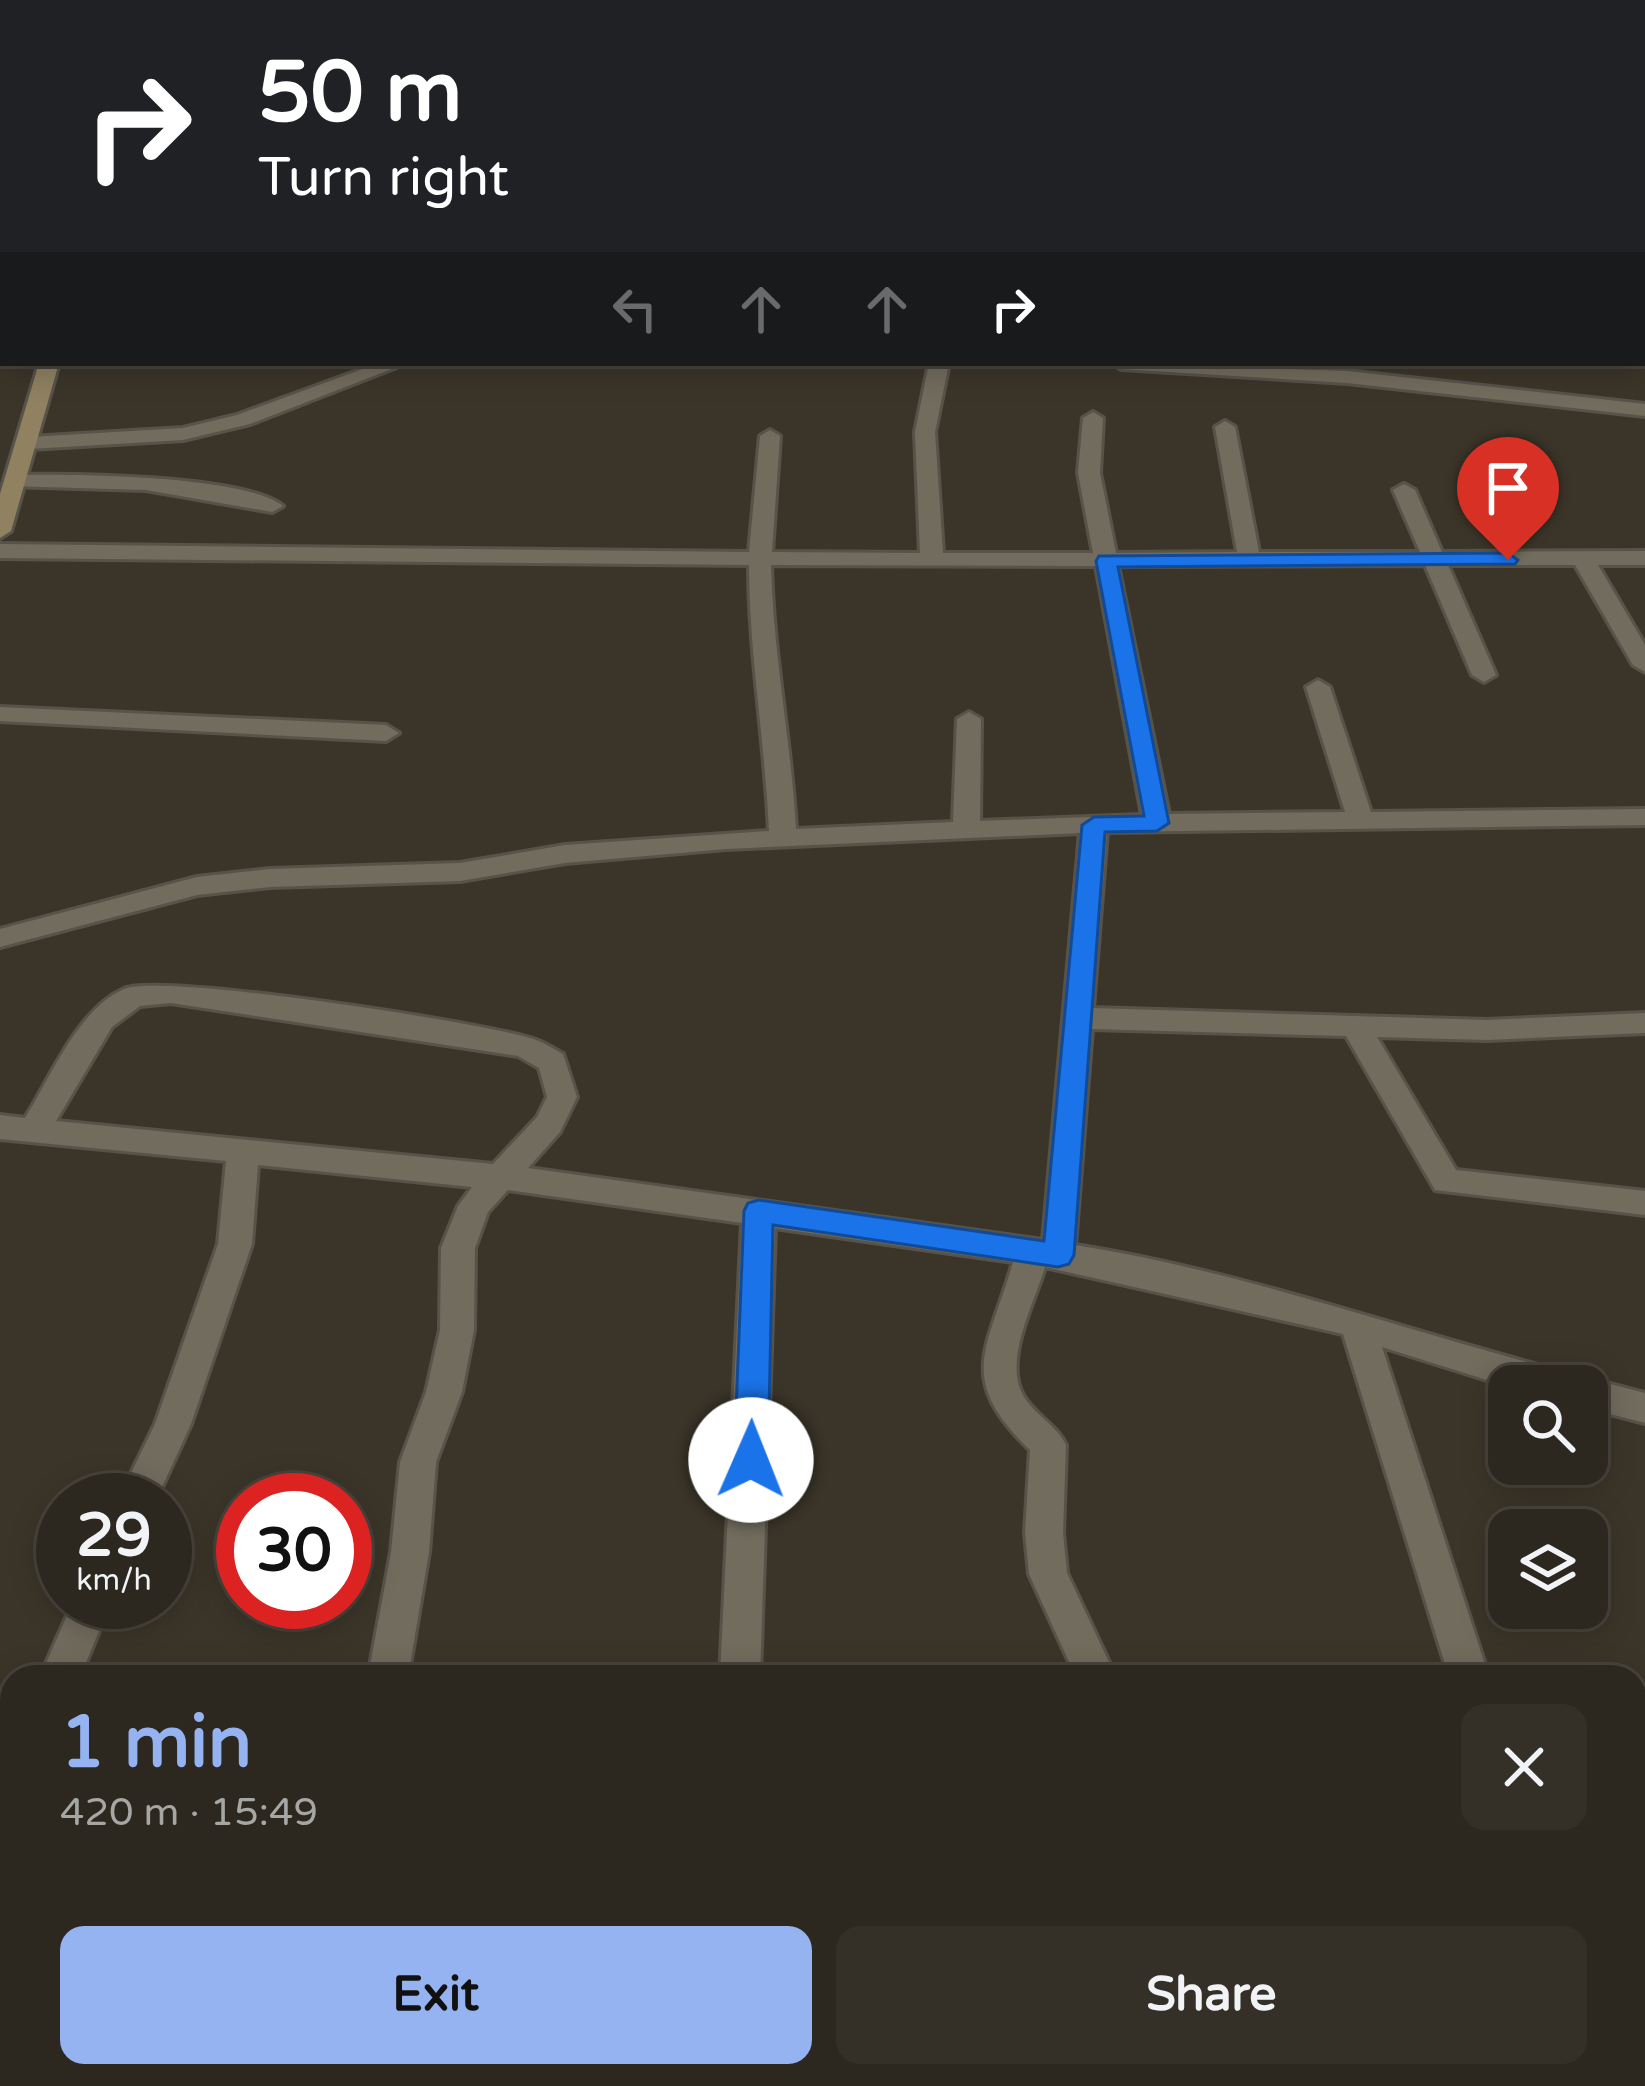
<!DOCTYPE html>
<html lang="en">
<head>
<meta charset="utf-8">
<style>
  :root { --surface:#2c281f; --page:#343028; --text:#f1f3f6; --muted:#a6a6a4; --line:#48443d; --accent:#95b2f1 }
  body { margin:0; font-family:"Varela Round",sans-serif; background:var(--page); color:var(--text); height:100vh; display:flex; flex-direction:column; font-size:45px; white-space:nowrap }
  * { box-sizing:border-box; margin:0 }
  p { font-size:39px; color:var(--muted) }
  .icon { flex:none; width:66px; height:66px; fill:none; stroke:currentColor; stroke-width:2; stroke-linecap:round; stroke-linejoin:round }
  .map { position:relative; flex:1; overflow:hidden }
  .side { position:absolute; left:0px; top:1665px; width:1647px; height:423px; display:flex; flex-direction:column; background:var(--surface); border-radius:36px 36px 0 0; box-shadow:0 6px 30px #0003,0 0 0 3px var(--line) }
  .side>* { flex:none }
  .guide { position:absolute; left:0px; top:0px; width:1647px; height:366px; box-shadow:0 6px 30px #0003,0 0 0 3px var(--line); background:#202124; color:#fff; overflow:hidden }
  .buttons { position:absolute; left:1488px; top:1365px; display:grid; gap:24px }
  .buttons a { display:grid; place-items:center; width:120px; height:120px; border-radius:24px; background:var(--surface); box-shadow:0 6px 30px #0003,0 0 0 3px var(--line); font-size:60px }
  .speed { position:absolute; left:36px; top:1473px; display:flex; gap:24px; font-size:60px; font-weight:700; text-align:center }
  .speed>* { display:grid; place-content:center; width:156px; height:156px; border-radius:50%; background:var(--surface); box-shadow:0 6px 30px #0003,0 0 0 3px var(--line); line-height:1 }
  .speed small { font-size:30px; font-weight:400 }
  .speed .limit { border:18px solid #d22; background:#fff; color:#111 }
  .pin { position:absolute; display:grid; place-items:center; width:102px; height:102px; color:#fff; margin:-123px -51px; border-radius:50% 50% 50% 0; rotate:-45deg; box-shadow:0 0 12px #0007 }
  .pin .icon { rotate:45deg }
  .me { position:absolute; width:132px; margin:-66px; rotate:1deg; stroke-linejoin:round; filter:drop-shadow(0 0 9px #0008) }
  .turn { display:flex; align-items:center; gap:42px; height:252px; padding:0 60px; font-size:54px }
  .turn .icon { width:156px; height:156px; stroke-width:2.5 }
  .turn b { display:block; font-size:84px; line-height:102px }
  .lanes { display:flex; align-items:center; height:114px; padding:0 60px; background:#0003; justify-content:center; gap:60px; direction:ltr }
  .lanes .off { opacity:.35 }
  .round { display:grid; place-items:center; flex:none; width:126px; height:126px; border-radius:24px; background:var(--page) }
  .overview { display:flex; align-items:center; justify-content:space-between; height:204px; padding:0 60px }
  h1 { font-size:72px; font-weight:700; line-height:90px; color:var(--accent) }
  .button { display:flex; gap:24px; margin-top:auto; padding:24px 60px }
  .button a { flex:1; height:138px; border-radius:24px; background:var(--accent); color:#111; font-size:48px; font-weight:700; line-height:138px; text-align:center }
  .button a+a { background:var(--page); color:var(--text) }
  .map>svg:first-child { display:block }
  .lines { fill:none; stroke-linecap:round; stroke-linejoin:round }
  .service-casing { stroke:#585349; stroke-width:6 }
  .minor-casing { stroke:#585349; stroke-width:6 }
  .secondary-casing { stroke:#585349; stroke-width:6 }
  .service { fill:#726c5e; fill-rule:evenodd }
  .minor { fill:#726c5e; fill-rule:evenodd }
  .secondary { fill:#908161; fill-rule:evenodd }
  .route { fill:#1a73e8; stroke:#114b97; stroke-width:3 }
</style>
</head>
<body>
<div class="map">
<svg width="1645" height="2086" viewBox="0 0 1645 2086">
  <rect width="100%" height="100%" fill="#3b3529"/>
  <g class="lines">
    <defs>
      <polygon id="service" points="0,359 3,359 3,363 8,363 0,365"/>
      <g id="minor">
        <polygon points="491,0 505,0 489,3"/>
        <polygon points="608,0 622,0 606,3"/>
        <polygon points="675,0 707,0 709,3 678,3"/>
        <polygon points="1352,0 1366,0 1367,3 1353,3"/>
        <rect x="0" y="18" width="3" height="8"/>
        <rect x="1644" y="65" width="1" height="9"/>
        <polygon points="0,112 3,113 3,123 0,122"/>
        <rect x="1644" y="144" width="1" height="10"/>
        <rect x="1644" y="276" width="1" height="11"/>
        <polygon points="379,363 407,363 250,424 183,440 30,449 20,443 30,437 183,428 237,415"/>
        <path d="M929,363h20l-14,69 8,121h150l-15,-80 5,-55 10,-6 10,6 -3,55 16,80 121,-1 -22,-125 10,-6 10,6 24,125h161l-27,-62 11,-6 11,6 27,62 203,-1v14h-47l47,80v27l-12,-7 -58,-100h-127l48,110 -12,7 -12,-7 -47,-110 -307,1 51,248 176,-2 -39,-125 12,-7 12,7 41,125 274,-3v16l-538,7 -14,176 394,12 158,-7v20l-158,7 -110,-3 79,133 189,21v24l-210,-25 -89,-154 -254,-7 -17,216c166,26 324,84 486,126l16,11 10,-4 58,15v30l-58,-15v-22l-78,1 -127,-40 107,330h-40l-106,-343 -298,-67c-10,35 -42,92 -22,128 11,20 33,29 43,50l-3,88 4,40 49,104h-40l-47,-103 -4,-41 5,-83c-76,-73 -41,-102 -17,-188l-238,-34 -15,449h-40l22,-454 -234,-33 -20,22 -13,36 -1,82 -12,62 -26,70 -7,90 -21,125h-40l23,-125 9,-90 26,-70 14,-62 1,-82 17,-42 14,-19 -214,-22 -6,79 -61,180 -35,76h-38l37,-76 63,-180 8,-83 -226,-22v-24l25,3c26,-41 53,-109 99,-129 38,-16 354,33 406,49 12,3 22,10 33,16l14,43 -17,35 -32,36 515,72 37,-407 -354,16 -161,14 -105,18 -190,6 -73,8 -197,52v-18l197,-52 73,-8 190,-6 105,-18 204,-14c-4,-90 -20,-177 -20,-266l-749,-7v-14l749,8 11,-116 10,-6 10,6 -8,116 148,1 -5,-121zM771,565l325,1 46,249 -162,6 1,-102 -12,-7 -12,7 -4,103 -157,7c-5,-88 -23,-175 -25,-264zM171,1003l347,53 21,12 8,29 -10,20 -44,47 -437,-43 56,-94 28,-21z"/>
        <polygon points="1111,363 1347,371 1645,404 1645,416 1347,383 1121,369"/>
        <path d="M17,475c54,-1 227,0 266,31l-11,6 -126,-22 -137,-4 -3,-5z"/>
        <polygon points="0,707 386,725 399,733 386,741 0,721"/>
        <polygon points="73,1602 111,1602 80,1677 40,1677"/>
        <polygon points="12,1768 12,1831 0,1836 0,1772"/>
        <polygon points="0,1985 12,1987 12,2033 0,2031"/>
        <polygon points="269,2076 354,2076 358,2086 273,2086"/>
        <rect x="724" y="2076" width="46" height="10"/>
        <rect x="1114" y="2076" width="46" height="10"/>
        <polygon points="1563,2076 1609,2076 1611,2086 1565,2086"/>
      </g>
      <g id="secondary">
        <polygon points="197,0 214,0 195,3"/>
        <polygon points="39,363 59,363 11,531 0,538 0,494"/>
      </g>
    </defs>
    <use href="#service" class="service-casing"/>
    <use href="#minor" class="minor-casing"/>
    <use href="#secondary" class="secondary-casing"/>
    <use href="#service" class="service"/>
    <use href="#minor" class="minor"/>
    <use href="#secondary" class="secondary"/>
  </g>
  <polygon class="route" points="1508,553 1518,560 1515,564 1118,567 1169,823 1157,831 1105,832 1074,1255 1069,1264 1058,1267 773,1225 768,1460 763,1471 751,1475 739,1471 734,1460 744,1211 748,1203 759,1200 1044,1241 1082,825 1094,817 1144,816 1096,561 1099,556"/>
</svg>
<div class="buttons">
<a><svg class="icon" aria-label="search" viewBox="0 0 24 24"><circle cx="10" cy="10" r="6"/><path d="M15 15l6 6"/></svg></a>
<a><svg class="icon" aria-label="layers" viewBox="0 0 24 24"><path d="M12 4l9 5-9 5-9-5zM3 14l9 5 9-5"/></svg></a>
</div>
<div class="speed"><div>29<small>km/h</small></div><div class="limit">30</div></div>
<div class="pin" style="left:1508px;top:560px;background:#d93025"><svg class="icon" aria-label="arrive" viewBox="0 0 24 24"><path d="M6 21V4h12l-3 4 3 4H6"/></svg></div>
<svg class="me" style="left:751px;top:1460px" viewBox="-20 -20 40 40"><circle r="19" fill="#fff"/><path d="M0-13L10 11 0 6-10 11z" fill="#1a73e8"/></svg>
<div class="guide">
<div class="turn"><svg class="icon" aria-label="right" viewBox="0 0 24 24"><path d="M7 20v-9h11M14 6l5 5-5 5"/></svg><div><b>50 m</b>Turn right</div></div>
<div class="lanes"><svg class="icon off" aria-label="left" viewBox="0 0 24 24"><path d="M17 20v-9H6M10 6l-5 5 5 5"/></svg><svg class="icon off" aria-label="ahead" viewBox="0 0 24 24"><path d="M12 20V5M6 11l6-6 6 6"/></svg><svg class="icon off" aria-label="ahead" viewBox="0 0 24 24"><path d="M12 20V5M6 11l6-6 6 6"/></svg><svg class="icon" aria-label="right" viewBox="0 0 24 24"><path d="M7 20v-9h11M14 6l5 5-5 5"/></svg></div>
</div>
<section class="side">
<div class="overview"><div><h1>1 min</h1><p>420 m · 15:49</p></div><a class="round"><svg class="icon" aria-label="close" viewBox="0 0 24 24"><path d="M6 6l12 12M18 6L6 18"/></svg></a></div>
<div class="button"><a>Exit</a><a>Share</a></div>
</section>
</div>
</body>
</html>
